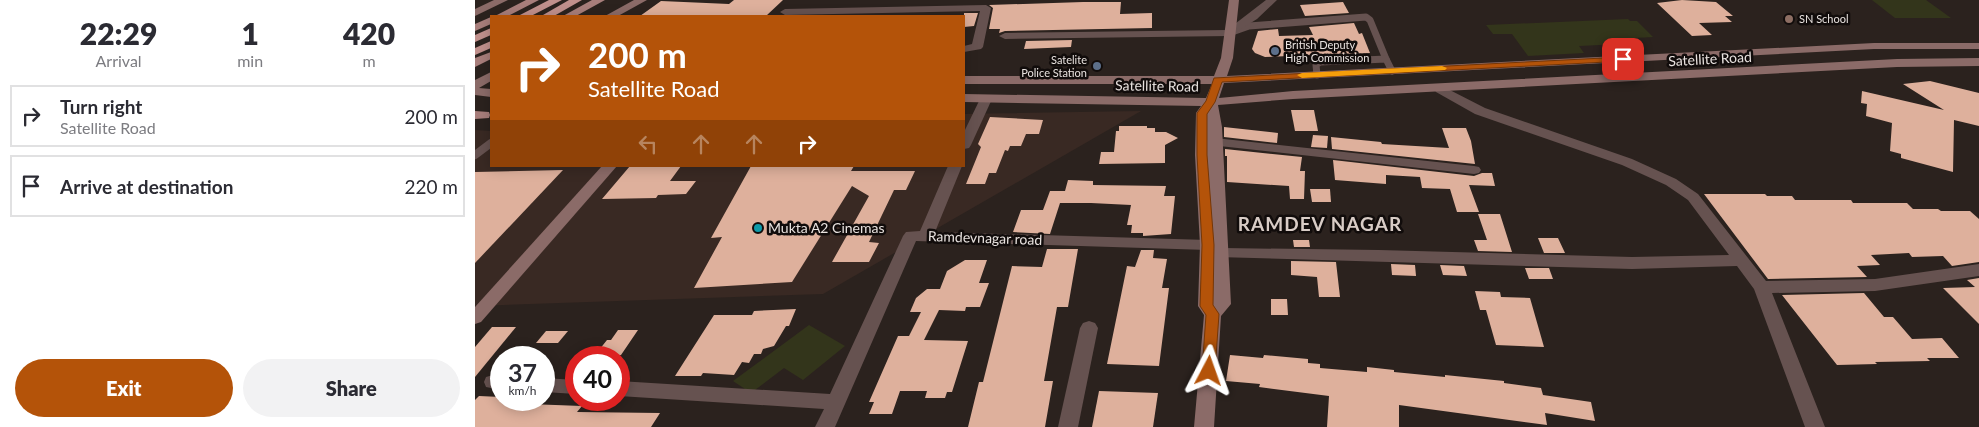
<!DOCTYPE html>
<html lang="en">
<head>
<meta charset="utf-8">
<style>
  :root { --surface:#fff; --page:#f2f2f3; --text:#2b2b33; --muted:#7c7c81; --line:#e1e1e2; --accent:#b45309 }
  body { margin:0; font-family:Lato,sans-serif; background:var(--page); color:var(--text); height:100vh; display:flex; flex-direction:column; font-size:19px; white-space:nowrap }
  * { box-sizing:border-box; margin:0 }
  p { font-size:16px; color:var(--muted) }
  .icon { flex:none; width:28px; height:28px; fill:none; stroke:currentColor; stroke-width:2; stroke-linecap:round; stroke-linejoin:round }
  .map { position:relative; flex:1; overflow:hidden }
  .sheet { display:flex; flex-direction:column; background:var(--surface); width:475px }
  .sheet>* { flex:none }
  .top-card { position:absolute; left:15px; top:15px; width:475px; height:152px; border-radius:0px; box-shadow:0 2px 12px #0003; background:#b45309; color:#fff; overflow:hidden }
  .speed { position:absolute; left:15px; top:346px; display:flex; gap:10px; font-size:25px; font-weight:700; text-align:center }
  .speed>* { display:grid; place-content:center; width:65px; height:65px; border-radius:50%; background:var(--surface); box-shadow:0 2px 12px #0003; line-height:1 }
  .speed small { font-size:12px; font-weight:400 }
  .speed .limit { border:8px solid #d22; background:#fff; color:#111 }
  .pin { position:absolute; display:grid; place-items:center; width:42px; height:42px; color:#fff; margin:-21px; border-radius:10px; box-shadow:0 2px 8px #0006 }
  .me { position:absolute; width:55px; margin:-28px; rotate:4deg; stroke-linejoin:round; filter:drop-shadow(0 0 4px #0008) }
  .turn { display:flex; align-items:center; gap:18px; height:105px; padding:0 15px; font-size:22px }
  .turn .icon { width:65px; height:65px; stroke-width:2.5 }
  .turn b { display:block; font-size:35px; line-height:42px }
  .lanes { display:flex; align-items:center; height:48px; padding:0 15px; background:#0003; justify-content:center; gap:25px; direction:ltr }
  .lanes .off { opacity:.35 }
  .eta { display:flex; justify-content:space-evenly; align-items:center; height:85px; text-align:center }
  .eta b { font-size:30px; font-weight:800; line-height:35px }
  .button { display:flex; gap:10px; margin-top:auto; padding:10px 15px }
  .button a { flex:1; height:58px; border-radius:30px; background:var(--accent); color:#fff; font-size:20px; font-weight:800; line-height:58px; text-align:center }
  .button a+a { background:var(--page); color:var(--text) }
  ul { padding:0; list-style:none }
  li { display:flex; align-items:center; gap:15px; height:62px; margin:0 10px 8px; padding:0 5px; border:2px solid var(--line); border-radius:0px }
  li div { flex:1 }
  li b { display:block; font-size:19px }
  li em { font-style:normal }
  main { display:flex; flex:1; min-height:0 }
  .map>svg:first-child { display:block }
  .built { fill:#392923 }
  .green { fill:#33351b }
  .building { fill:#deb09c }
  .lines { fill:none; stroke-linecap:round; stroke-linejoin:round }
  .lane-far1 { stroke:#665250; stroke-width:7 }
  .lane { stroke:#665250; stroke-width:8 }
  .street { fill:#665250; fill-rule:evenodd }
  .secondary { fill:#8b6b68; fill-rule:evenodd }
  .primary { fill:#a87e7b; fill-rule:evenodd }
  .highway { fill:#c1908c; fill-rule:evenodd }
  .route { fill:#b45309; stroke:#753606 }
  .slow { fill:#f59e0b }
  .education-dot { fill:#8d6e63; stroke:#110c0b; stroke-width:2 }
  .service-dot { fill:#5c6f8a; stroke:#110c0b; stroke-width:2 }
  .culture-dot { fill:#0f9aa8; stroke:#110c0b; stroke-width:2 }
  .labels { text-anchor:middle; stroke-width:5; stroke-linejoin:round; paint-order:stroke }
  .far-poi-label { font-size:11px; fill:#e8e2df; stroke:#110c0b; text-anchor:start }
  .street-label { font-size:14px; fill:#e8e2df; stroke:#110c0b }
  .poi-label { font-size:14px; fill:#e8e2df; stroke:#110c0b; text-anchor:start }
  .district-label { font-size:19px; font-weight:bold; letter-spacing:1px; fill:#d8ccc6; stroke:#110c0b }
</style>
</head>
<body>
<main>
<section class="sheet">
<div class="eta">
<div><b>22:29</b><p>Arrival</p></div>
<div><b>1</b><p>min</p></div>
<div><b>420</b><p>m</p></div>
</div>
<ul>
<li><svg class="icon" aria-label="right" viewBox="0 0 24 24"><path d="M7 20v-9h11M14 6l5 5-5 5"/></svg><div><b>Turn right</b><p>Satellite Road</p></div><em>200 m</em></li>
<li><svg class="icon" aria-label="arrive" viewBox="0 0 24 24"><path d="M6 21V4h12l-3 4 3 4H6"/></svg><div><b>Arrive at destination</b></div><em>220 m</em></li>
</ul>
<div class="button"><a>Exit</a><a>Share</a></div>
</section>
<div class="map">
<svg width="1504" height="427" viewBox="0 0 1504 427">
  <rect width="100%" height="100%" fill="#2b221e"/>
  <polygon class="built" points="666,111 348,294 0,306 0,130 16,131 16,166 489,166 489,114"/>
  <g class="green">
    <polygon points="1397,0 1451,0 1476,18 1420,18"/>
    <polygon points="1153,19 1155,21 1162,21 1178,37 1142,39 1146,44 1104,46 1109,53 1053,56 1037,34 1018,34 1011,25"/>
    <polygon points="334,325 370,346 328,380 309,368 276,393 258,381"/>
  </g>
  <g class="building">
    <polygon points="259,0 308,0 291,16 165,16 186,1 254,4"/>
    <polygon points="1207,0 1241,2 1258,16 1250,16 1257,22 1224,23 1237,35 1217,36 1182,3"/>
    <polygon points="608,2 646,2 645,14 677,13 677,28 530,31 524,33 525,29 514,29 518,8 514,5"/>
    <polygon points="868,2 874,13 830,16 825,5"/>
    <polygon points="489,13 503,13 499,26 489,27"/>
    <polygon points="879,23 884,34 887,33 895,53 790,57 780,53 777,49 783,31 803,29 804,36 838,35 834,27"/>
    <polygon points="597,40 596,47 549,49 551,41"/>
    <polygon points="1455,81 1504,93 1504,126 1479,120 1478,172 1426,158 1426,154 1415,151 1417,123 1391,116 1392,104 1386,103 1387,91 1469,110 1428,84"/>
    <polygon points="816,110 839,110 843,131 820,131"/>
    <polygon points="515,117 568,120 564,134 551,134 546,146 535,146 533,151 530,150 521,173 514,173 510,184 491,184 506,147 503,144"/>
    <polygon points="644,126 672,126 672,128 680,128 680,132 691,132 703,138 690,145 690,163 624,164 626,152 639,152 641,131 644,131"/>
    <polygon points="749,127 803,133 802,143 749,137"/>
    <polygon points="967,128 991,128 996,141 1000,164 857,149 856,137 906,142 907,144 974,148"/>
    <polygon points="838,135 853,136 852,148 836,147"/>
    <polygon points="750,149 827,157 825,171 830,171 829,199 815,199 814,186 752,182 752,156 750,156"/>
    <polygon points="858,160 999,176 1007,173 1017,173 1020,186 994,185 1004,212 982,212 975,189 947,188 945,177 911,175 911,184 860,180"/>
    <polygon points="155,166 206,166 195,181 221,181 211,194 183,195 181,198 127,199"/>
    <polygon points="276,166 379,166 376,171 440,171 431,190 419,190 394,242 404,243 394,262 357,262 394,196 377,186 317,282 219,288 247,237 236,238"/>
    <polygon points="88,170 0,263 0,172"/>
    <polygon points="593,180 618,181 618,185 691,186 689,196 700,196 696,234 668,236 668,233 656,233 657,225 652,225 656,205 616,203 585,203 575,234 538,232 546,210 568,210 575,191 590,191"/>
    <polygon points="835,189 855,189 856,202 837,202"/>
    <polygon points="1229,194 1290,194 1292,196 1317,196 1320,200 1376,200 1378,203 1432,203 1438,209 1463,209 1466,211 1495,211 1504,219 1504,262 1477,266 1468,256 1437,257 1434,253 1396,255 1405,265 1382,266 1392,277 1293,279"/>
    <polygon points="1003,214 1025,214 1037,252 1003,251 999,240 1012,240"/>
    <polygon points="1063,238 1083,238 1090,253 1069,253"/>
    <polygon points="818,240 834,240 835,247 819,247"/>
    <polygon points="572,249 603,249 593,307 582,307 569,381 578,381 570,427 493,427 504,382 508,382 537,266 567,267"/>
    <polygon points="666,250 679,250 678,258 692,259 687,288 694,288 684,366 632,364 652,266 660,267"/>
    <polygon points="490,260 512,260 504,283 514,283 505,307 491,307 490,311 464,310 449,340 493,341 477,392 472,392 470,398 450,398 452,391 425,391 417,414 394,414 399,402 394,402 423,336 434,336 446,312 435,312 441,298 452,289 465,289 472,271"/>
    <polygon points="816,261 861,262 865,297 844,297 842,277 816,275"/>
    <polygon points="916,264 940,265 941,276 917,275"/>
    <polygon points="965,265 989,266 992,276 968,275"/>
    <polygon points="1050,268 1074,268 1078,279 1054,279"/>
    <polygon points="1504,278 1504,324 1468,288 1500,287 1492,280"/>
    <polygon points="1000,291 1025,292 1026,297 1055,298 1069,347 1021,345 1011,310 1005,310"/>
    <polygon points="1389,293 1409,317 1418,317 1437,339 1467,338 1484,358 1452,358 1455,361 1400,362 1402,364 1362,365 1307,295"/>
    <polygon points="796,299 812,299 813,315 796,315"/>
    <polygon points="321,309 314,326 311,326 299,346 288,349 286,354 279,354 274,363 267,362 259,375 228,373 226,376 200,376 239,315 277,315 279,311"/>
    <polygon points="17,327 41,327 0,377 0,347"/>
    <polygon points="143,330 163,330 146,355 120,355 132,340 136,340"/>
    <polygon points="71,331 93,331 83,343 61,343"/>
    <polygon points="755,355 788,358 789,355 833,359 833,363 845,364 845,368 892,372 892,367 919,370 919,372 970,377 970,375 1029,381 1029,383 1066,388 1068,395 1116,402 1120,421 1070,413 1072,425 924,405 924,427 852,427 854,396 784,387 785,384 751,381"/>
    <polygon points="624,391 683,393 678,427 617,427"/>
    <polygon points="4,396 26,397 26,400 29,400 26,403 107,406 102,412 185,413 176,427 0,427 0,400"/>
  </g>
  <g class="lines">
    <g class="lane-far1">
      <polyline points="757,32 774,26 891,17 895,20 911,59"/>
      <polyline points="842,75 841,65 845,62 911,59 917,71"/>
    </g>
    <polyline class="lane" points="0,155 16,143"/>
    <g class="street">
      <polygon points="791,0 802,0 782,19 755,36 530,39 524,36 530,33 752,30"/>
      <polygon points="511,5 516,8 508,47 506,49 489,52 489,46 497,44 505,11 310,15 305,12 310,9"/>
      <polygon points="965,85 1010,108 1157,159 1201,179 1223,194 1291,281 1400,279 1504,264 1504,276 1400,291 1297,293 1350,427 1330,427 1279,289 1262,266 1157,269 742,257 740,253 742,249 748,248 904,250 1157,257 1254,255 1213,200 1191,185 1147,165 1000,114 961,92 959,89 961,86"/>
      <polygon points="511,95 517,99 496,145 494,148 489,149 489,132 505,99"/>
      <polygon points="740,138 999,166 1004,167 1006,170 1004,173 999,174 735,145 733,142 735,139"/>
      <polygon points="473,166 487,166 460,232 733,240 739,241 741,245 739,249 733,250 441,241 360,427 340,427 349,409 144,396 144,381 355,394 428,236 431,232 445,231"/>
      <polygon points="614,321 620,323 623,328 603,427 583,427 605,328 608,323"/>
      <polygon points="18,375 26,376 26,390 11,387 9,382 11,377"/>
      <polygon points="69,378 101,380 101,394 69,392"/>
    </g>
    <g class="secondary">
      <polygon points="19,0 33,0 0,16 0,9"/>
      <polygon points="159,0 172,0 143,16 130,16"/>
      <polygon points="754,0 764,0 758,58 752,76 1399,43 1504,43 1504,49 1399,49 749,83 744,98 818,91 1422,59 1504,58 1504,66 1422,67 818,99 743,105 747,127 756,304 746,316 739,427 719,427 729,315 723,306 725,245 720,155 721,113 726,106 489,102 489,94 731,98 737,84 489,84 489,76 739,76 746,58"/>
      <polygon points="16,72 16,81 4,88 16,89 16,97 0,95 0,80"/>
      <polygon points="127,166 142,166 6,322 0,324 0,307"/>
    </g>
    <g class="primary">
      <polygon points="51,0 64,0 33,16 20,16"/>
      <polygon points="117,0 130,0 101,16 88,16"/>
      <polygon points="16,17 16,24 0,31 0,24"/>
      <polygon points="16,52 16,59 0,67 0,58"/>
      <polygon points="0,111 14,112 15,115 14,118 0,119"/>
    </g>
    <g class="highway">
      <polygon points="74,0 87,0 56,16 43,16"/>
      <polygon points="94,0 107,0 79,16 68,15"/>
      <polygon points="16,28 16,35 0,42 0,35"/>
      <polygon points="16,41 16,48 0,55 0,48"/>
    </g>
  </g>
  <polygon class="route" points="1148,57 1153,59 1151,61 747,82 740,102 732,114 732,155 739,245 738,305 744,314 740,371 738,374 734,376 729,374 727,371 731,315 725,306 727,245 722,155 722,113 731,101 739,78"/>
  <polygon class="slow" points="967,66 972,68 970,70 827,78 822,75 827,73"/>
  <circle class="education-dot" cx="1314" cy="19" r="5"/>
  <g class="service-dot">
    <circle cx="800" cy="51" r="5"/>
    <circle cx="622" cy="66" r="5"/>
  </g>
  <circle class="culture-dot" cx="283" cy="228" r="5"/>
  <g class="labels">
    <g class="far-poi-label">
      <text x="1324" y="23">SN School</text>
      <text x="810" y="49">British Deputy<tspan x="810" dy="13">High Commission</tspan></text>
      <text x="612" y="64" text-anchor="end">Satelite<tspan x="612" dy="13">Police Station</tspan></text>
    </g>
    <g class="street-label">
      <text transform="translate(1235 59) rotate(-3)" y="5">Satellite Road</text>
      <text transform="translate(682 86) rotate(1)" y="5">Satellite Road</text>
      <text transform="translate(510 238) rotate(2)" y="5">Ramdevnagar road</text>
    </g>
    <g class="poi-label">
      <text x="293" y="233">Mukta A2 Cinemas</text>
    </g>
    <g class="district-label">
      <text x="845" y="231">RAMDEV NAGAR</text>
    </g>
  </g>
</svg>
<div class="speed"><div>37<small>km/h</small></div><div class="limit">40</div></div>
<div class="pin" style="left:1148px;top:59px;background:#d93025"><svg class="icon" aria-label="arrive" viewBox="0 0 24 24"><path d="M6 21V4h12l-3 4 3 4H6"/></svg></div>
<svg class="me" style="left:734px;top:371px" viewBox="-20 -20 40 40"><path d="M0-17L14 15 0 8-14 15z" fill="#b45309" stroke="#fff" stroke-width="4"/></svg>
<div class="top-card">
<div class="turn"><svg class="icon" aria-label="right" viewBox="0 0 24 24"><path d="M7 20v-9h11M14 6l5 5-5 5"/></svg><div><b>200 m</b>Satellite Road</div></div>
<div class="lanes"><svg class="icon off" aria-label="left" viewBox="0 0 24 24"><path d="M17 20v-9H6M10 6l-5 5 5 5"/></svg><svg class="icon off" aria-label="ahead" viewBox="0 0 24 24"><path d="M12 20V5M6 11l6-6 6 6"/></svg><svg class="icon off" aria-label="ahead" viewBox="0 0 24 24"><path d="M12 20V5M6 11l6-6 6 6"/></svg><svg class="icon" aria-label="right" viewBox="0 0 24 24"><path d="M7 20v-9h11M14 6l5 5-5 5"/></svg></div>
</div>
</div>
</main>
</body>
</html>
